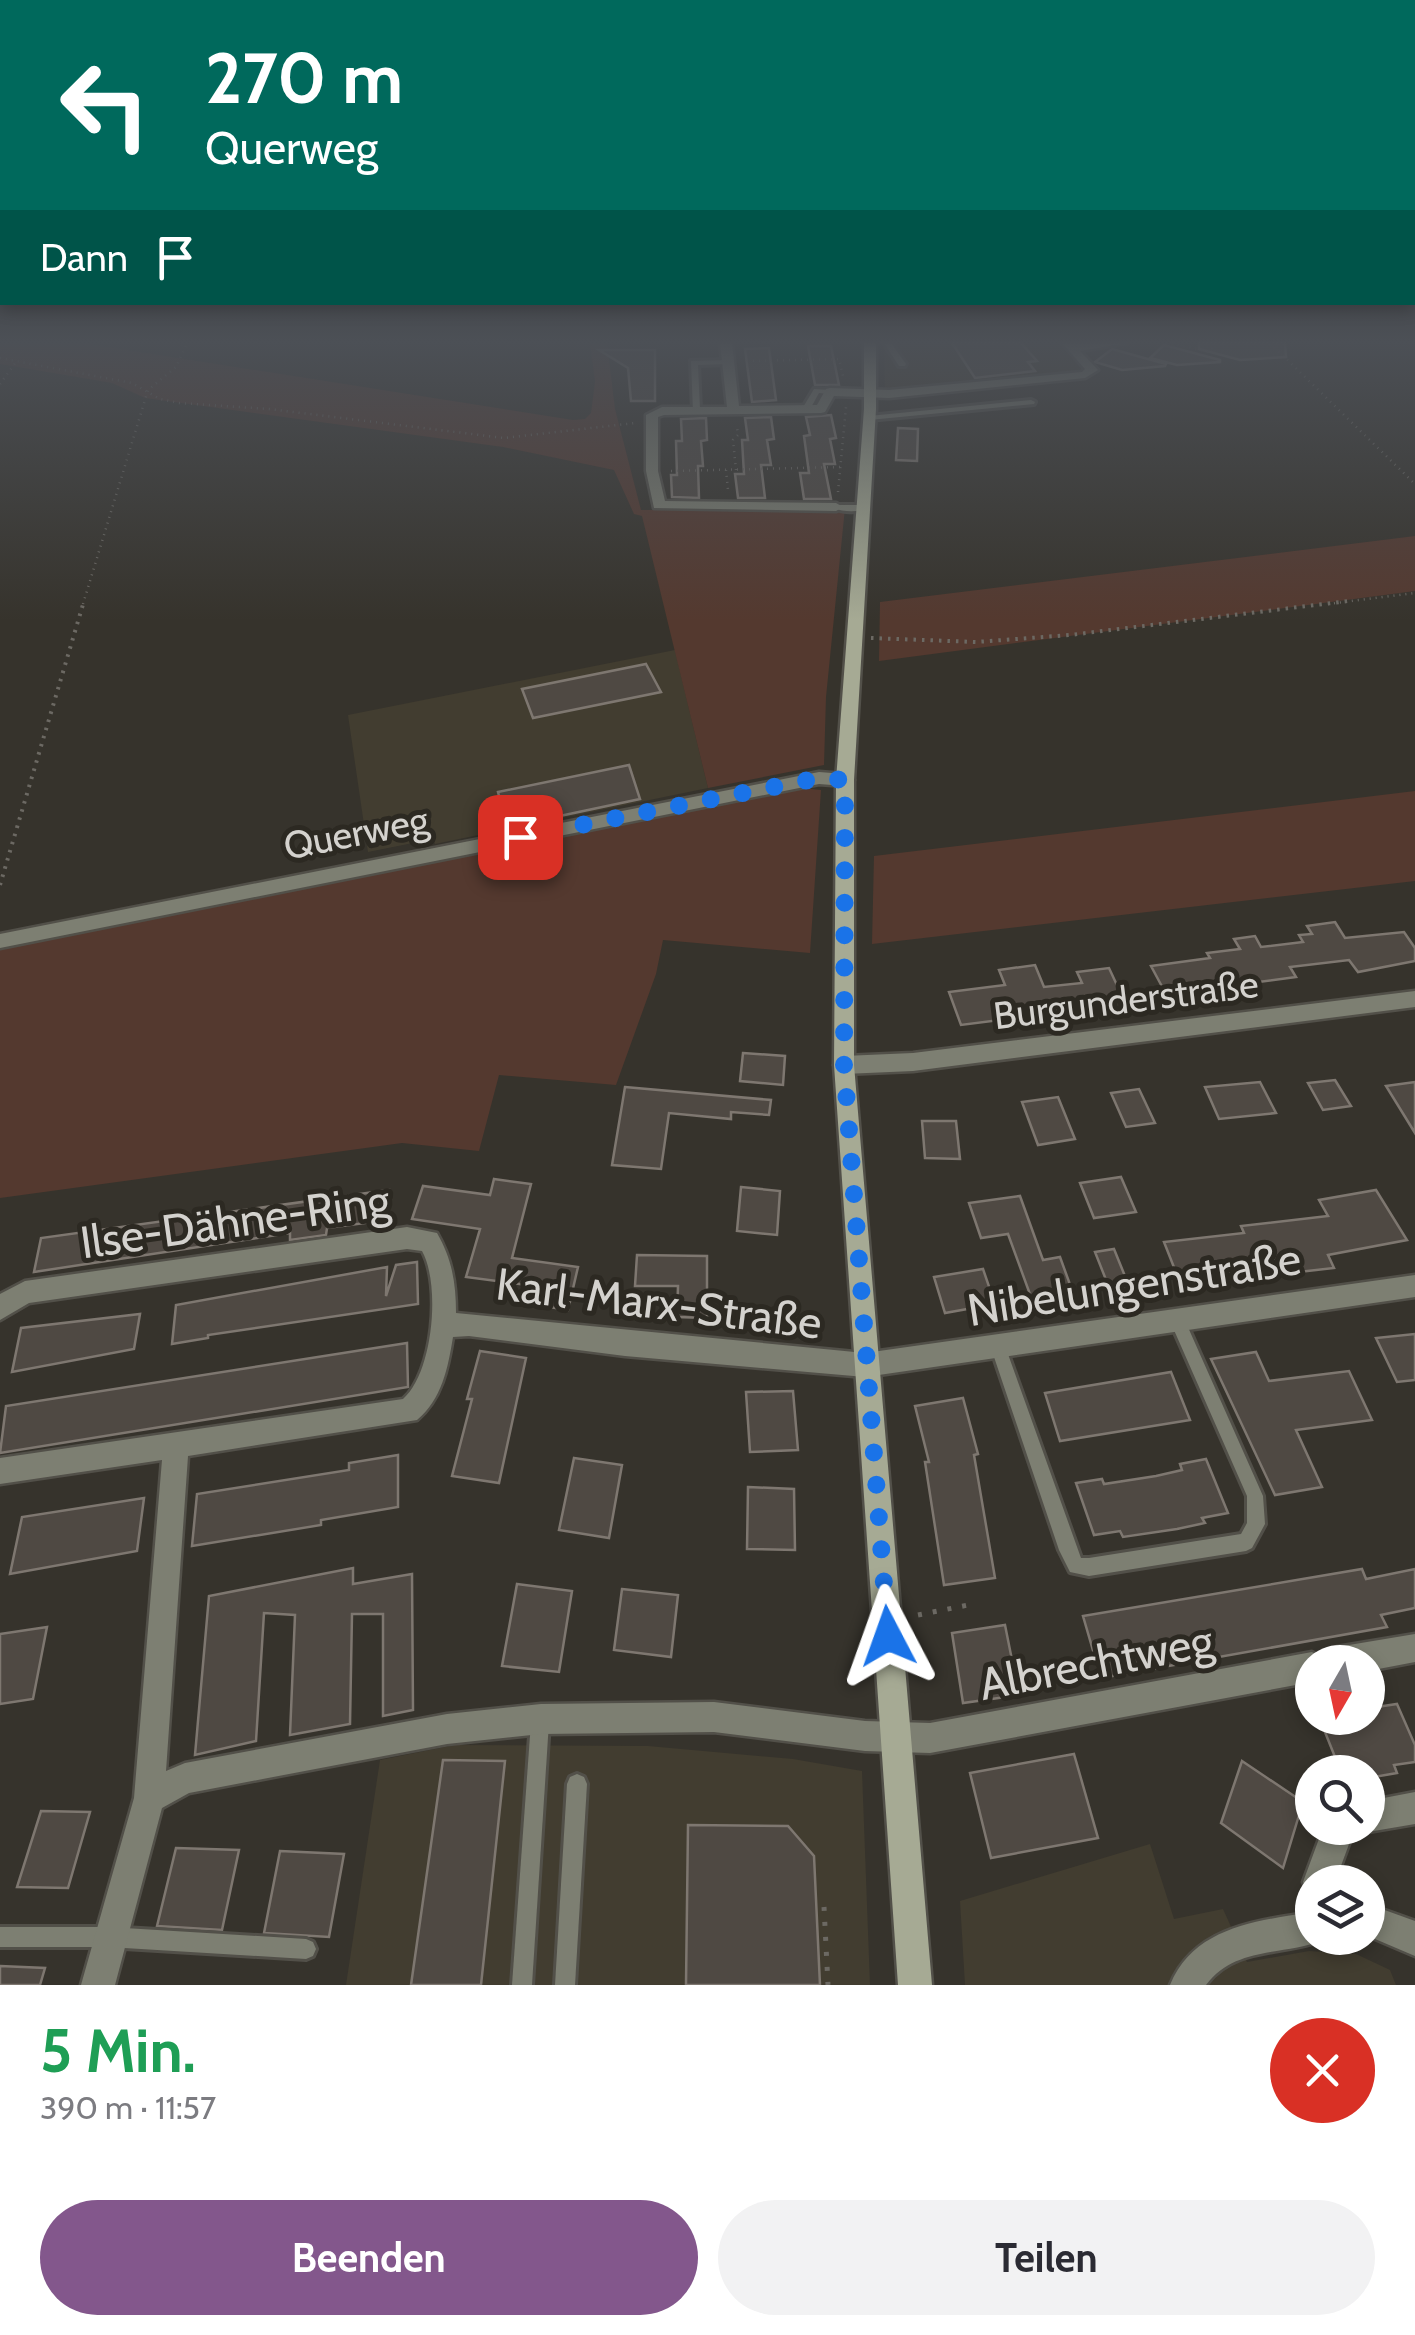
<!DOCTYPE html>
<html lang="de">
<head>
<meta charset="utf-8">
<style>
  :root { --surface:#fff; --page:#f2f2f3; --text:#2b2b33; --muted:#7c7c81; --accent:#83578c }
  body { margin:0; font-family:Cabin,sans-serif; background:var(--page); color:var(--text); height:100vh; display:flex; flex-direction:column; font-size:38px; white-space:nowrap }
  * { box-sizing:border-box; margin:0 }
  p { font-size:32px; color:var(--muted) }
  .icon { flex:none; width:55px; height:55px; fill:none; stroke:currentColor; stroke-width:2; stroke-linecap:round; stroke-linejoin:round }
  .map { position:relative; height:1985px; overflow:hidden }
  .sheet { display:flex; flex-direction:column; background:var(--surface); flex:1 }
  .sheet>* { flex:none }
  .guide { position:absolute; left:0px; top:0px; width:1415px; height:305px; box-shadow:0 5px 15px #0003; background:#00695c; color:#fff; overflow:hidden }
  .needle { width:65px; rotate:189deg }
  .buttons { position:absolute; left:1295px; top:1645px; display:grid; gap:20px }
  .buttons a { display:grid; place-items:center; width:90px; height:90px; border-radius:50%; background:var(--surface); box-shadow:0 5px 15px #0003; font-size:50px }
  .pin { position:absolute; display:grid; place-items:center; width:85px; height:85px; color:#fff; margin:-42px; border-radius:20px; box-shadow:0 5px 15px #0006 }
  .me { position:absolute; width:110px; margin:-55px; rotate:356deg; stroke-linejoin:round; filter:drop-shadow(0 0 8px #0008) }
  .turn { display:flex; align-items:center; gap:35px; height:210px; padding:0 40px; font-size:45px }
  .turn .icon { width:130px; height:130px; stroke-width:2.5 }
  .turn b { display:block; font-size:70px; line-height:85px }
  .then { display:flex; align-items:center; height:95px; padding:0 40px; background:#0003; gap:20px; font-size:38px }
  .round { display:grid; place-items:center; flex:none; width:105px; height:105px; border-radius:52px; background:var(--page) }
  .overview { display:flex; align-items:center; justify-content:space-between; height:170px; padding:0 40px }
  h1 { font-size:60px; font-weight:800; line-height:75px; color:#1e9e55 }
  .cta { display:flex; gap:20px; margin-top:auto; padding:20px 40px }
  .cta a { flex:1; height:115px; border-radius:60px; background:var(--accent); color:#fff; font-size:40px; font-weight:800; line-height:115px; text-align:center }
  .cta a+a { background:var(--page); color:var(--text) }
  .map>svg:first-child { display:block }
  .built { fill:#423d30 }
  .green { fill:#54392f }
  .building { fill:#4f4943; stroke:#7e7770; stroke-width:2.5 }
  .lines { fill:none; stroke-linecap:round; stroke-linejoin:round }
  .service-casing { stroke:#525049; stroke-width:6 }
  .minor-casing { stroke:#525049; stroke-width:5 }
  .secondary-casing { stroke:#525049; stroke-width:5 }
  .path-far2 { stroke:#6c6963; stroke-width:2.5; stroke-dasharray:1 5; stroke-linecap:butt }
  .path-far1 { stroke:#6c6963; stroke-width:4; stroke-dasharray:2.5 6; stroke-linecap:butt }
  .path { stroke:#6c6963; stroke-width:5; stroke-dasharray:4 11; stroke-linecap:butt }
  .service { fill:#7d7f72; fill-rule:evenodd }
  .minor { fill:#7d7f72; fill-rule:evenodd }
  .secondary { fill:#a6aa94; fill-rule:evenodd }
  .route { stroke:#1a73e8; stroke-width:18; stroke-dasharray:0 32.4 }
  .labels { text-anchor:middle; stroke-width:10; stroke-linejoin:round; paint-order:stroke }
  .street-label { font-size:38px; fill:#d4d2ce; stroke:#2c2922 }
  .near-street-label { font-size:45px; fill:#d4d2ce; stroke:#2c2922 }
</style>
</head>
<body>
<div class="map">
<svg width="1415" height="1985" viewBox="0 0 1415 1985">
  <rect width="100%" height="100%" fill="#36332c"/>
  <g class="built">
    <polygon points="884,343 1064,343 1088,370 1083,375 1085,379 885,399"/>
    <polygon points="675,650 708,788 435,844 433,839 368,852 348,715"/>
    <polygon points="455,1745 648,1746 793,1759 862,1771 870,1985 346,1985 380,1760"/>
    <polygon points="1150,1844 1174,1919 1223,1909 1247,1962 1309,1951 1356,1954 1390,1970 1396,1985 965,1985 960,1901"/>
  </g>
  <g class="green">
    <polygon points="0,343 83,343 573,420 585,419 591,413 595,382 590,343 607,343 615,409 641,510 845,508 826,697 824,765 708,788 642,516 634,514 614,470 503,447 145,398 112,383 0,364"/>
    <polygon points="1415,536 1415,591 879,661 880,602"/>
    <polygon points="802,788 821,790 810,953 663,940 656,974 616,1085 499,1075 479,1151 402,1143 0,1198 0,946"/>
    <polygon points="1415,791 1415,881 872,944 874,856"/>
  </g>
  <g class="building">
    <polygon points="952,343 1021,343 1037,361 1028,362 1035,371 975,378"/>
    <polygon points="1199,343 1285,343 1286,357 1240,360 1199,349"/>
    <polygon points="1164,345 1220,360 1220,362 1177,365 1150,358"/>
    <polygon points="808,346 831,346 839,385 815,385"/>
    <polygon points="769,348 776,400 752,402 745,349"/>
    <polygon points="1112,349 1166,364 1165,366 1122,370 1095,362"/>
    <polygon points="599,350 655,350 655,401 631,401 628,368"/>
    <polygon points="831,415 836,438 830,439 835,464 824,464 831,499 804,499 800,473 809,473 804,436 810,435 806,417"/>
    <polygon points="771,417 774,439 767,440 771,465 761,465 765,498 738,498 735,474 744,474 742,440 748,440 745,418"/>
    <polygon points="706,418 707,440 701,441 703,466 698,466 699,498 672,497 671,475 677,475 676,441 682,441 681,419"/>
    <polygon points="898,428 918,429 917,461 896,460"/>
    <polygon points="646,664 661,692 533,718 522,689"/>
    <polygon points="629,765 640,799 555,817 550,802 503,812 498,792"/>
    <polygon points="1335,922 1345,938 1404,932 1415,948 1415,961 1358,972 1349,960 1290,967 1296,977 1166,994 1151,966 1210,958 1207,953 1240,949 1234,939 1255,936 1261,947 1303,942 1299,935 1312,934 1307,926"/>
    <polygon points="1035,965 1044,987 1082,983 1077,972 1109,968 1122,996 1112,997 1114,1001 1046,1011 1044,1005 996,1010 1000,1020 961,1025 949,992 1005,985 999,970"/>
    <polygon points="743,1053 785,1056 783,1085 740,1081"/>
    <polygon points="1335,1080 1351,1106 1323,1110 1308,1083"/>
    <polygon points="1260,1082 1276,1113 1219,1119 1205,1087"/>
    <polygon points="1415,1082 1415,1133 1386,1086"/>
    <polygon points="625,1087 771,1100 769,1115 731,1112 731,1119 669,1113 661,1169 612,1165"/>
    <polygon points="1139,1089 1155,1123 1126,1127 1111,1093"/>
    <polygon points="1058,1097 1075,1139 1038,1145 1022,1102"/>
    <polygon points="922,1121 956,1121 960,1159 925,1158"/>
    <polygon points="1121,1177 1136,1212 1094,1218 1080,1183"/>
    <polygon points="494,1179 531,1184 512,1258 578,1267 568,1310 531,1304 535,1286 466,1277 480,1229 412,1219 423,1186 490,1195"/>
    <polygon points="741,1187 780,1191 777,1235 737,1231"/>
    <polygon points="389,1190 388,1220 327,1228 326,1235 290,1240 290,1233 34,1272 41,1238"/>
    <polygon points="1376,1190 1407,1240 1328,1255 1334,1268 1263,1276 1261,1270 1179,1280 1164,1242 1244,1233 1241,1226 1328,1216 1319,1200"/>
    <polygon points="1020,1196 1043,1260 1060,1257 1076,1301 1035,1308 1008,1234 981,1238 969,1203"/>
    <polygon points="1114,1249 1131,1291 1112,1295 1095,1252"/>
    <polygon points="637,1255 707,1256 707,1318 677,1317 678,1286 635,1286"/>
    <polygon points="417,1262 418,1304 208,1335 208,1338 172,1344 176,1305 387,1267 386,1296 396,1265"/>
    <polygon points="983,1269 995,1304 945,1313 934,1277"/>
    <polygon points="140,1314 134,1349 12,1372 21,1328"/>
    <polygon points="1415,1334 1415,1380 1397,1382 1376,1338"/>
    <polygon points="407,1343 408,1387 0,1453 6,1406"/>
    <polygon points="480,1351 526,1358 499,1483 452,1476 472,1399 467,1399"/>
    <polygon points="1256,1352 1269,1381 1349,1371 1372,1420 1296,1430 1322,1487 1275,1495 1211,1359"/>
    <polygon points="1171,1372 1190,1420 1060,1441 1045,1393"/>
    <polygon points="793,1391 798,1450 750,1452 746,1392"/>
    <polygon points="963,1398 978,1454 974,1455 995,1578 944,1585 925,1462 929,1462 915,1406"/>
    <polygon points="398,1455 398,1507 321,1520 321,1525 192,1546 197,1494 349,1470 349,1463"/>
    <polygon points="574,1458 622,1465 609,1538 559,1530"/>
    <polygon points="1206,1459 1228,1513 1202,1518 1205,1523 1177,1529 1123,1537 1120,1531 1094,1535 1076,1483 1102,1479 1104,1484 1156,1476 1182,1470 1180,1464"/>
    <polygon points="748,1487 794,1489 795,1550 747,1549"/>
    <polygon points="144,1498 137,1551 10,1574 22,1517"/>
    <polygon points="353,1568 353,1584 412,1574 413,1710 383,1716 383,1614 352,1614 350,1724 290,1735 295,1615 264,1613 256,1741 195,1755 209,1596"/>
    <polygon points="1362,1569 1366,1579 1415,1569 1415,1608 1381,1615 1387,1627 1101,1678 1083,1616"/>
    <polygon points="517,1584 572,1591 559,1672 502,1666"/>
    <polygon points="622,1589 678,1595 671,1657 614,1650"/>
    <polygon points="1005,1625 1019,1695 963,1703 952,1633"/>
    <polygon points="47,1627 33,1699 0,1704 0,1634"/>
    <polygon points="1397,1704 1415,1745 1415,1762 1394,1765 1397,1773 1368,1778 1368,1772 1341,1772 1321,1722 1368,1718 1372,1713 1370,1708"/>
    <polygon points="1074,1754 1098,1838 991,1858 970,1773"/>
    <polygon points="443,1760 505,1761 481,1985 411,1985"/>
    <polygon points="1242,1761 1303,1802 1283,1868 1221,1823"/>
    <polygon points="41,1811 90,1812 68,1888 17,1887"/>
    <polygon points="688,1825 788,1826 814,1856 820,1985 686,1985"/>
    <polygon points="176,1848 239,1850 222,1930 157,1926"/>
    <polygon points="280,1851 344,1854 329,1937 264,1933"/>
    <polygon points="0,1966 45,1968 40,1985 0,1985"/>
  </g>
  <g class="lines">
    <defs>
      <g id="service">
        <polygon points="884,343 891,343 906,364 905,366 899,366"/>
        <polygon points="731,360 732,362 728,364 698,365 700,410 693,412 691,361"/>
        <polygon points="814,389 830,390 834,392 830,394 819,393 809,411 803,411 802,409"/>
        <polygon points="1031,400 1035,402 1034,404 869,420 865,418 869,416"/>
        <path d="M833,505h30l4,3c-8,5 -27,4 -35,-1z"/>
        <polygon points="1178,1314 1183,1316 1263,1496 1265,1524 1252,1548 1246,1551 1089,1576 1070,1572 1059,1550 991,1348 994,1343 999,1340 1004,1343 1081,1558 1089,1558 1241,1534 1247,1523 1247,1496 1170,1321 1173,1316"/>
        <polygon points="540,1713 547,1715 549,1722 532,1985 512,1985 531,1722 533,1715"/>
        <polygon points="577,1774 584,1777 587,1784 575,1985 555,1985 567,1784 570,1777"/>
        <polygon points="0,1927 108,1927 306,1939 313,1942 316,1949 313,1956 306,1959 108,1947 0,1947"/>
      </g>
      <g id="minor">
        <polygon points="720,343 732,343 739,406 817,405 826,389 830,388 889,390 1082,372 1085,369 1062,343 1127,343 1080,351 1098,370 1085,378 889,398 834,396 825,412 821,413 664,415 658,417 658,471 665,501 836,503 843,507 836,511 654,508 646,471 646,415 662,407 727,407"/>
        <polygon points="819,772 845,774 854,780 845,786 819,784 0,948 0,934"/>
        <polygon points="1415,991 1415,1007 913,1071 844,1074 837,1071 834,1065 837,1059 844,1056 913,1053"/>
        <path d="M407,1227l30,6c15,26 19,50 19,80l409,40 550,-78v22l-550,80 -240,-21 -156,-20 -16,1c-5,31 -11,62 -36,83l-229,36 -22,315 19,-8 262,-49 94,-10 173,-2 151,19 65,2 382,-71 11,7 4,-7 10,-5 78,-13v28l-47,9v-9h-56v20l-382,71 -65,-2 -151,-19 -173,2 -94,10 -258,49 -27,15 -47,177h-34l53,-187 28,-338 -162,24v-26l403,-59c30,-26 38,-114 19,-148l-15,-2 -378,54 -29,17v-26l25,-13z"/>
        <polygon points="1415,1792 1415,1824 1368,1832 1358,1828 1368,1828 1368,1801"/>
        <polygon points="1323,1828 1355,1828 1335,1882 1312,1882 1312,1895 1308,1893 1303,1882"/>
        <polygon points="1368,1904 1415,1921 1415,1956 1368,1936"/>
        <path d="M1312,1912v26l12,2c-41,16 -89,6 -118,45h-36c24,-58 86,-64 142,-73z"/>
      </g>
      <polygon id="secondary" points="864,343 876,343 876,409 854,780 854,1065 932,1985 898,1985 834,1065 836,780 864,409"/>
    </defs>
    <use href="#service" class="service-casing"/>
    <use href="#minor" class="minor-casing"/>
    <use href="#secondary" class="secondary-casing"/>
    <g class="path-far2">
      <polyline points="1172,343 1208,352 1217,343"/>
      <polyline points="1270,343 1415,484"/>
      <polyline points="0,358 132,383 160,399 179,403 269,409 504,438 635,423"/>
      <polyline points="747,361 839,359 843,376"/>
      <polyline points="0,384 16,362"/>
      <polyline points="726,470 728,490"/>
      <polyline points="736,470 733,440 738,435 737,427"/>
      <polyline points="671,471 841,467"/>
      <polyline points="838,492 846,407"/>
      <polyline points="83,604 148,390 176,367 187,343"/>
      <polyline points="1328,604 1415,593"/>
    </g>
    <g class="path-far1">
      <polyline points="871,638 976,642 1070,635 1348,601"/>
      <polyline points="0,885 84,601"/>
    </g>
    <g class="path">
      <polyline points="918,1615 973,1604"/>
      <polyline points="824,1907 828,1985"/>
    </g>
    <use href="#service" class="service"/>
    <use href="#minor" class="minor"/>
    <use href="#secondary" class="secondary"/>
  </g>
  <linearGradient id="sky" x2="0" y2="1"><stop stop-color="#1e1c18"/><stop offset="0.55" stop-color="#4c5056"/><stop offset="1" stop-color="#4c5056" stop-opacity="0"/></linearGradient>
  <rect width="1415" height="621" fill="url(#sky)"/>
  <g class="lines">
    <polyline class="route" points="520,837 819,778 845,780 844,1065 888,1636"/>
  </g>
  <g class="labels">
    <g class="street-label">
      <text transform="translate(356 833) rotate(-11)" y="13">Querweg</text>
      <text transform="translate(1126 1000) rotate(-7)" y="13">Burgunderstraße</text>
    </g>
    <g class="near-street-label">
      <text transform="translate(235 1221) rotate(-8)" y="16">Ilse-Dähne-Ring</text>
      <text transform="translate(1134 1284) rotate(-9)" y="16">Nibelungenstraße</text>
      <text transform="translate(659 1303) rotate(7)" y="16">Karl-Marx-Straße</text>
      <text transform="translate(1096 1662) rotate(-11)" y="16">Albrechtweg</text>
    </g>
  </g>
</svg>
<div class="buttons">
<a><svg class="needle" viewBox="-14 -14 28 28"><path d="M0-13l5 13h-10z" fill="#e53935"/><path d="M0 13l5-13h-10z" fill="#7c7c81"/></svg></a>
<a><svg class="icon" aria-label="search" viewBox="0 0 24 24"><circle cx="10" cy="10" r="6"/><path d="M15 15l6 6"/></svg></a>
<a><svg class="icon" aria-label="layers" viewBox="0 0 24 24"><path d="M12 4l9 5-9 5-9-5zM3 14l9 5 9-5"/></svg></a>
</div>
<div class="pin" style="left:520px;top:837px;background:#d93025"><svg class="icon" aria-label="arrive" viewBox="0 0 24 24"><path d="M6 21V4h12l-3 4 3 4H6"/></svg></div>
<svg class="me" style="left:888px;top:1636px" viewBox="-20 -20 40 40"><path d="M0-17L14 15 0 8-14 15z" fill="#1a73e8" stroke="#fff" stroke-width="4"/></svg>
<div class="guide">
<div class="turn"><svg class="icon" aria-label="left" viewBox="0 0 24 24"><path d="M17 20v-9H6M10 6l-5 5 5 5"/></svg><div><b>270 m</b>Querweg</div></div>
<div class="then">Dann<svg class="icon" aria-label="arrive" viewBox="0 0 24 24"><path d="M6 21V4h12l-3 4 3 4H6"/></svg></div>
</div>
</div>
<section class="sheet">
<div class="overview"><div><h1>5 Min.</h1><p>390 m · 11:57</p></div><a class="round" style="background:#d93025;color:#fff"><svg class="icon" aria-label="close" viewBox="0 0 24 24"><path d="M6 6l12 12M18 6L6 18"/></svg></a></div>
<div class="cta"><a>Beenden</a><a>Teilen</a></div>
</section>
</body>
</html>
